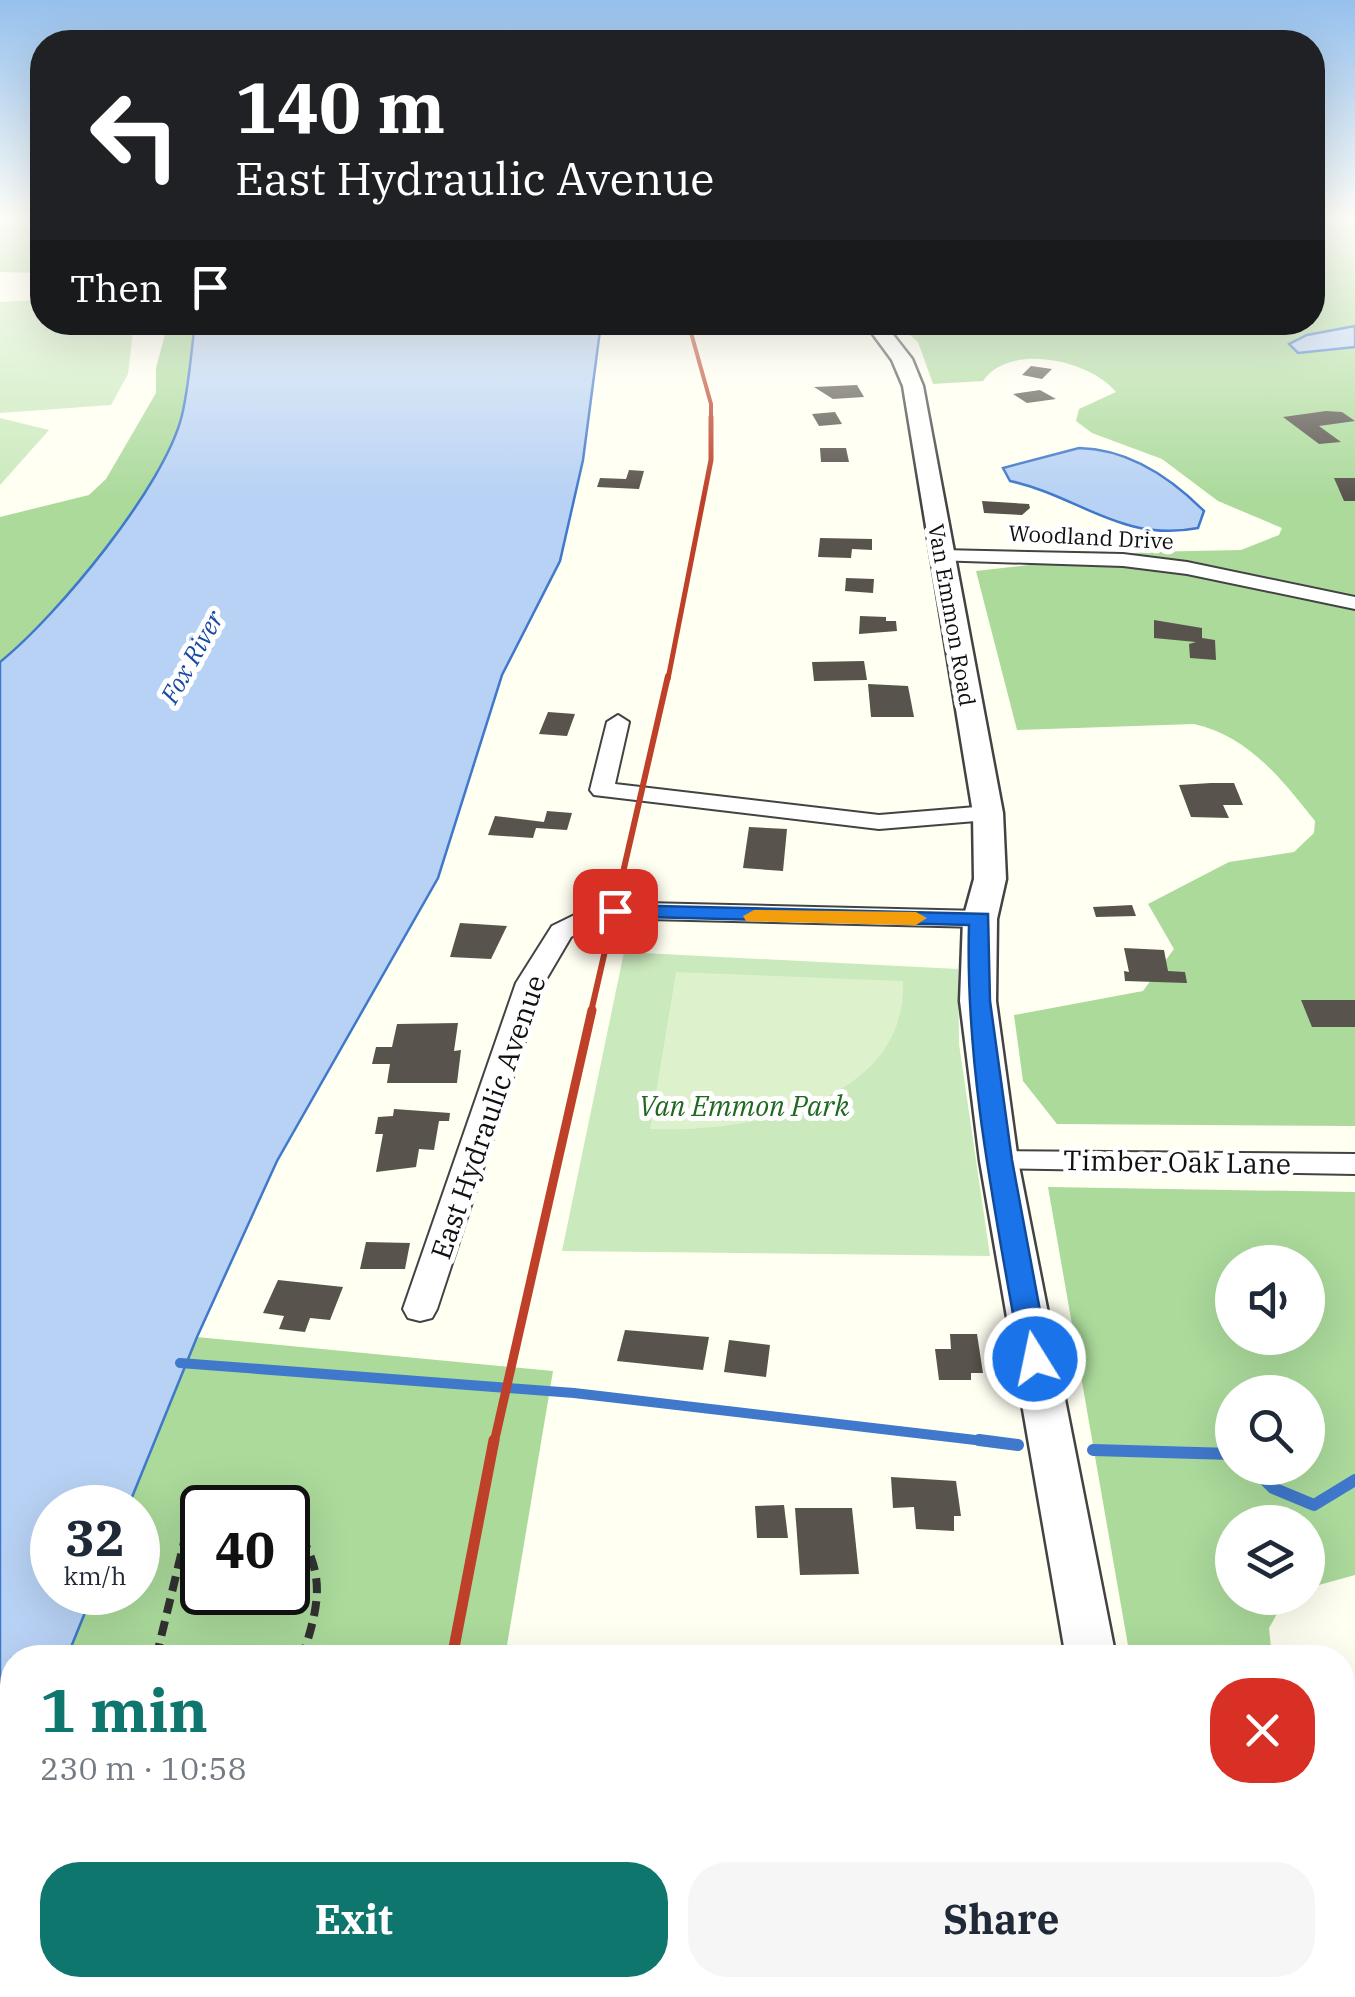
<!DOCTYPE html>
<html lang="en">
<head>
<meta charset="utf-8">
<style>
  :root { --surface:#fff; --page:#f6f6f7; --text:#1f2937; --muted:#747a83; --accent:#0f766e }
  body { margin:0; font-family:"IBM Plex Serif",serif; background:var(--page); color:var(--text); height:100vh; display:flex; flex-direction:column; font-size:38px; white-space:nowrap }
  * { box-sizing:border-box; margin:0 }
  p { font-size:32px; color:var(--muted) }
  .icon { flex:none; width:55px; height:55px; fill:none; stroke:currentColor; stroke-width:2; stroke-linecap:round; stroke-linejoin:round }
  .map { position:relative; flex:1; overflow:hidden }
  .sheet { position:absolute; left:0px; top:1645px; width:1355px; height:352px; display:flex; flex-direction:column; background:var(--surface); border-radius:40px 40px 0 0; box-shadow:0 10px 40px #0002 }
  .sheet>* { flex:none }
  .top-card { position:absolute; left:30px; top:30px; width:1295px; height:305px; border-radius:40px; box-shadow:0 10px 40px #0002; background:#202124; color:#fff; overflow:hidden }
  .tools { position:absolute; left:1215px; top:1245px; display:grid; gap:20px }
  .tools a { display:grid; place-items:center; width:110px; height:110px; border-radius:50%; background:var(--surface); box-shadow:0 10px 40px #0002; font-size:50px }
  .speed { position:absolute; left:30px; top:1485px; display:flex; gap:20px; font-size:50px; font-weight:700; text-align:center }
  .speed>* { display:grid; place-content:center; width:130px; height:130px; border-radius:50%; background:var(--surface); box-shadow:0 10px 40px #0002; line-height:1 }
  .speed small { font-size:25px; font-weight:400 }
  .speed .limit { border:5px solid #111; border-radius:15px; background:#fff; color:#111 }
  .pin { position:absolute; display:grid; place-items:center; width:85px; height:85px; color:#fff; margin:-42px; border-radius:20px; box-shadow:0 5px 15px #0006 }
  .me { position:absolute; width:110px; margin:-55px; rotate:350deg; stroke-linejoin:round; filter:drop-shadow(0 0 8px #0008) }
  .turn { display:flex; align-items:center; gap:35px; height:210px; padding:0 40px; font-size:45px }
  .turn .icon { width:130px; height:130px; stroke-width:2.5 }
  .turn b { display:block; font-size:70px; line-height:85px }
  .then { display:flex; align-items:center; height:95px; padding:0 40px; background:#0003; gap:20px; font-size:38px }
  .round { display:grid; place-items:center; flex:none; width:105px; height:105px; border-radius:40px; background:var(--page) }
  .summary { display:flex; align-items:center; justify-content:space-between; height:170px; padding:0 40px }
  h1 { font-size:60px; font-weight:700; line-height:75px; color:var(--accent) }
  .action { display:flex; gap:20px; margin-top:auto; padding:20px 40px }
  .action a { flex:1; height:115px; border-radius:40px; background:var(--accent); color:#fff; font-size:40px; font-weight:700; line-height:115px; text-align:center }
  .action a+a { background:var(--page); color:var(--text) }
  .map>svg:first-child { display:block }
  .green { fill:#cae9bc }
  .forest { fill:#abda9b; fill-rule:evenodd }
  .pitch { fill:#ddf1cd }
  .water { fill:#b8d2f5; stroke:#4078cb; stroke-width:2.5 }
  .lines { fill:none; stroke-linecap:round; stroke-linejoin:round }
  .stream-far1 { stroke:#4078cb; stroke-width:10 }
  .stream { stroke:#4078cb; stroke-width:12 }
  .building { fill:#58534c }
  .minor-casing { stroke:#434343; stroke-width:4 }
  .tertiary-casing { stroke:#434343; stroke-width:5 }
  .path { stroke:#323232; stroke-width:8; stroke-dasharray:15 8; stroke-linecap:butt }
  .minor { fill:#fff; fill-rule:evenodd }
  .tertiary { fill:#fff; fill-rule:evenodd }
  .rail-far4 { stroke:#be4029; stroke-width:4 }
  .rail-far3 { stroke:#be4029; stroke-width:5 }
  .rail-far2 { stroke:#be4029; stroke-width:6 }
  .rail-far1 { stroke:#be4029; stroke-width:9 }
  .rail { stroke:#be4029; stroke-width:11 }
  .route { fill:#1a73e8; stroke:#114b97; stroke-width:2.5 }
  .slow { fill:#f59e0b }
  .labels { text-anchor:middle; stroke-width:10; stroke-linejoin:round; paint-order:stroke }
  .far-street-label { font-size:22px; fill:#101010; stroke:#fff }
  .far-water-label { font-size:25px; font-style:italic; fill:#194aa1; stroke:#fff }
  .park-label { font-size:28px; font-style:italic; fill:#206720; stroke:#fff }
  .street-label { font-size:28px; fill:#101010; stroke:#fff }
</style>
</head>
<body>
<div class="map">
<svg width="1355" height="1997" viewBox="0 0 1355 1997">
  <rect width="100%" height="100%" fill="#fffff2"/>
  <g class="green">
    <polygon points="42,300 42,322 134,323 128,374 111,405 0,413 0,302"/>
    <polygon points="0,418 49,430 0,485"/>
    <polygon points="624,952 958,969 959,1044 990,1256 562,1251"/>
  </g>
  <g class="forest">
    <polygon points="0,218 42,218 42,273 0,272"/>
    <path d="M1313,218h42v108l-48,9 -9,18 57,-6v779l-298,-2 -34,-43 -9,-66 129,-24 31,-42 -26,-45 81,-42 65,-10 20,-19 1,-12c-33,-42 -67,-85 -121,-97l-177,6 -41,-159 167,-19 98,-2 38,-15 3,-7 -64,-27 -56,-42 -70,-26 -16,-12 3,-12 37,-17c-26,-32 -107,-50 -133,-11l-50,3 -15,-42 -22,-19 416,-1z"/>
    <path d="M168,323h27c-4,30 -6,62 -13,92 -17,71 -125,201 -182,247v-145l89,-22 17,-16 50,-86v-25z"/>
    <path d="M1048,1187l307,5v383l-47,13v-66h-76v76h54l-17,30 3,29h-142zM1308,1262v76h-76v-76zM1308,1392v76h-76v-76z"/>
    <path d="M197,1337l356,34 -48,286 -438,1 26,-65 45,-1v-84l-10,-1zM202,1508h86v84h-86z"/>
    <polygon points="1355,1757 1355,1997 1201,1997 1198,1985 1342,1985 1343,1758"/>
    <polygon points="12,1791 12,1985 443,1985 441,1997 0,1997 0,1821"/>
  </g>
  <path class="pitch" d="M676,972l227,9c5,124 -160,152 -253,148z"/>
  <g class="water">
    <path d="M195,323h406l-18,137 -23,101 -58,114 -64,203 -161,283 -80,176 -69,170 -76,1v84l41,1 -26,64 -55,1v133l-12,30v-1159c57,-46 165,-176 182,-247 7,-30 9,-62 13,-92z"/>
    <polygon points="1355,326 1355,347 1298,353 1289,344 1307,335"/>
    <path d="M1079,448c49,1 92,30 125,63l-6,17c-76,15 -119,-32 -188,-47l-7,-13z"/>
  </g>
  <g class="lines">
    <polyline class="stream-far1" points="180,1363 574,1393 1001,1443"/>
    <g class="stream">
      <polyline points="979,1440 1018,1445"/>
      <polyline points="1093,1450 1232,1454"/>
      <polyline points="1253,1468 1273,1488 1314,1505 1355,1480"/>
    </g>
  </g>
  <g class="building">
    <polygon points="805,322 829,322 839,329 807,332 799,323"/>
    <polygon points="1031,366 1052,369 1042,379 1022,375"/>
    <polygon points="857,385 864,397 833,399 814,387"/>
    <polygon points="1040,390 1056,399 1027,403 1013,394"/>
    <polygon points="1326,411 1342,412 1355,421 1319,426 1341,442 1319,444 1283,417"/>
    <polygon points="835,412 842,424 819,426 812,414"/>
    <polygon points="820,448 846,448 849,462 821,462"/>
    <polygon points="629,470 644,471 639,489 597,487 600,478 626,479"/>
    <polygon points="1334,478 1355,478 1355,501 1344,501"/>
    <polygon points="982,501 1029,504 1030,508 1022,515 984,513"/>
    <polygon points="820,538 872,539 872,550 852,549 851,558 818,557"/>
    <polygon points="846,578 874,579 873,593 845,591"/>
    <polygon points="860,616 886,617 886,621 896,621 897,631 859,634"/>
    <polygon points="1154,620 1202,628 1202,638 1215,640 1216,660 1190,658 1189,644 1196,642 1154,638"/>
    <polygon points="864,661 867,680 814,681 812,662"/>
    <polygon points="868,684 908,686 914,717 871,717"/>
    <polygon points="548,712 575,714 567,736 539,734"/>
    <polygon points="1211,783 1234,783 1243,805 1223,805 1229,818 1191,817 1179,785"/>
    <polygon points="547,811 572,813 567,830 536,828 533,838 488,835 495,816 544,822"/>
    <polygon points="749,827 787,829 783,871 743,868"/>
    <polygon points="1132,905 1136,916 1096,917 1093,907"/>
    <polygon points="460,923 507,926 491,959 450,957"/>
    <polygon points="1124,948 1164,950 1168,971 1185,972 1187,983 1125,981 1124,971 1129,972"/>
    <polygon points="1301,1000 1355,1000 1355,1027 1312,1027"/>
    <polygon points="458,1023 454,1051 461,1050 457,1083 387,1083 390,1064 372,1064 376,1047 392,1047 397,1024"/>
    <polygon points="394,1109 450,1113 449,1121 439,1121 434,1150 419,1149 416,1167 376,1172 383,1134 375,1134 378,1117 393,1116"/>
    <polygon points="366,1242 410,1243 405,1269 360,1269"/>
    <polygon points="278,1280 343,1287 330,1320 310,1318 305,1332 279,1329 284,1316 263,1313"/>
    <polygon points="625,1330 709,1337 703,1370 617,1361"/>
    <polygon points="950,1334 977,1334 983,1373 971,1373 971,1380 939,1380 935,1349 951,1349"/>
    <polygon points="729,1340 770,1345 766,1377 724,1372"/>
    <polygon points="891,1477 956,1481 961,1516 954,1516 954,1531 916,1529 914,1507 893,1508"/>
    <polygon points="784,1505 788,1538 757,1538 755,1506"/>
    <polygon points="795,1508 852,1508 859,1574 800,1575"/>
  </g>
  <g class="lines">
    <defs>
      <g id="minor">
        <polygon points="941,550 1123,554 1187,562 1355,597 1355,609 1187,574 1123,566 934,560 934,552"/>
        <polygon points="618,715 629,722 615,784 879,815 988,806 1000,813 988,820 879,829 594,795 590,790 607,722"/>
        <polygon points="601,902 980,911 993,919 980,927 606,918 571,937 544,983 437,1309 432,1318 420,1321 408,1318 403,1309 516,983 552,926"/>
        <polygon points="999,1151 1355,1154 1355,1174 988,1168 984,1161 988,1154"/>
      </g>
      <g id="tertiary">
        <polygon points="864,322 883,322 912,359 923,386 1003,813 1006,879 997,919 996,1001 1018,1161 1116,1658 1066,1658 980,1161 960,1001 963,919 974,879 973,813 903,386 892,360"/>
        <polygon points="1121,1985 1179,1985 1181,1997 1123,1997"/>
      </g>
    </defs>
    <use href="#minor" class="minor-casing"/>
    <use href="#tertiary" class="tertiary-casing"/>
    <g class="path">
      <path d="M288,1516c38,54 34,81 14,142"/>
      <polyline points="156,1658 188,1526 202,1509"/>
      <polyline points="145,1985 146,1997"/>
      <polyline points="44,1997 48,1985"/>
    </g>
    <use href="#minor" class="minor"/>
    <use href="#tertiary" class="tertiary"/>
    <polyline class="rail-far4" points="688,322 711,404 711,420"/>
    <polyline class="rail-far3" points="668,679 711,460 711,417"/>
    <polyline class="rail-far2" points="591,1012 668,676"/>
    <polyline class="rail-far1" points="494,1443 592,1010"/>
    <g class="rail">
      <polyline points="452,1658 494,1440"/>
      <polyline points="385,1997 387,1985"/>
    </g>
  </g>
  <linearGradient id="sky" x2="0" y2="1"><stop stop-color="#95c0ed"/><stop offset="0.44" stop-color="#fffff9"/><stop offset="1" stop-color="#fffff9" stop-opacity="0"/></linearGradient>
  <rect width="1355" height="497" fill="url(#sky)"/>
  <path class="route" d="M615,905l373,9 2,87 22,159 37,199 -4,7h-20l-4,-7c-25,-144 -56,-288 -52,-434l-362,-9v-9z"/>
  <polygon class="slow" points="754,910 916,912 927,918 916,925 746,921 743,916"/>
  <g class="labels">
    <g class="far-street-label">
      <text transform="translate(1091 537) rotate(3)" y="8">Woodland Drive</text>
      <text transform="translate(952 615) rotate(80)" y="8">Van Emmon Road</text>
    </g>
    <g class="far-water-label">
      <text transform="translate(192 657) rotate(-61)" y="9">Fox River</text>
    </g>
    <g class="park-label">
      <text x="744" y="1116">Van Emmon Park</text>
    </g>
    <g class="street-label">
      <text transform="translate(488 1117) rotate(-71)" y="10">East Hydraulic Avenue</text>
      <text transform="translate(1177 1162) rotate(1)" y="10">Timber Oak Lane</text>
    </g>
  </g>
</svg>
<div class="tools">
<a><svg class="icon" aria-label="sound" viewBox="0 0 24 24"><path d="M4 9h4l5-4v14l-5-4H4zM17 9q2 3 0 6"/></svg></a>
<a><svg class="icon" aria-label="search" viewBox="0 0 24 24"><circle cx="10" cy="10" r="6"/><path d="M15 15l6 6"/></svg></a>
<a><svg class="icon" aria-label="layers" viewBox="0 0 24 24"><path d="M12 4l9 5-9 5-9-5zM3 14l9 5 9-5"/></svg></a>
</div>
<div class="speed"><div>32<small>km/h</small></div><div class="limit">40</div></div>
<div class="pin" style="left:615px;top:911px;background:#d93025"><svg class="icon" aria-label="arrive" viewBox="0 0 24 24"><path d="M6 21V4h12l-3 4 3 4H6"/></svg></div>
<svg class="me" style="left:1035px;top:1359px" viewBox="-20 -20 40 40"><circle r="17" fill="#1a73e8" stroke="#fff" stroke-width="3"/><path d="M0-11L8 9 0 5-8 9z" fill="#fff"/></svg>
<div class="top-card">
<div class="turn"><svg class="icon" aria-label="left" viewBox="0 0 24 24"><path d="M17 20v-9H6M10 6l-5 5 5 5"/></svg><div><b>140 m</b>East Hydraulic Avenue</div></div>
<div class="then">Then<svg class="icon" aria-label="arrive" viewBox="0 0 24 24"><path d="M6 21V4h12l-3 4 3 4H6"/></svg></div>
</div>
<section class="sheet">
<div class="summary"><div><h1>1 min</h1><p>230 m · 10:58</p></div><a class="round" style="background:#d93025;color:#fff"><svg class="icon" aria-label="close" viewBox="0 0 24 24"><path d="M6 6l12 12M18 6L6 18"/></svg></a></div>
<div class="action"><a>Exit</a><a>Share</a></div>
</section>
</div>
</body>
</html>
